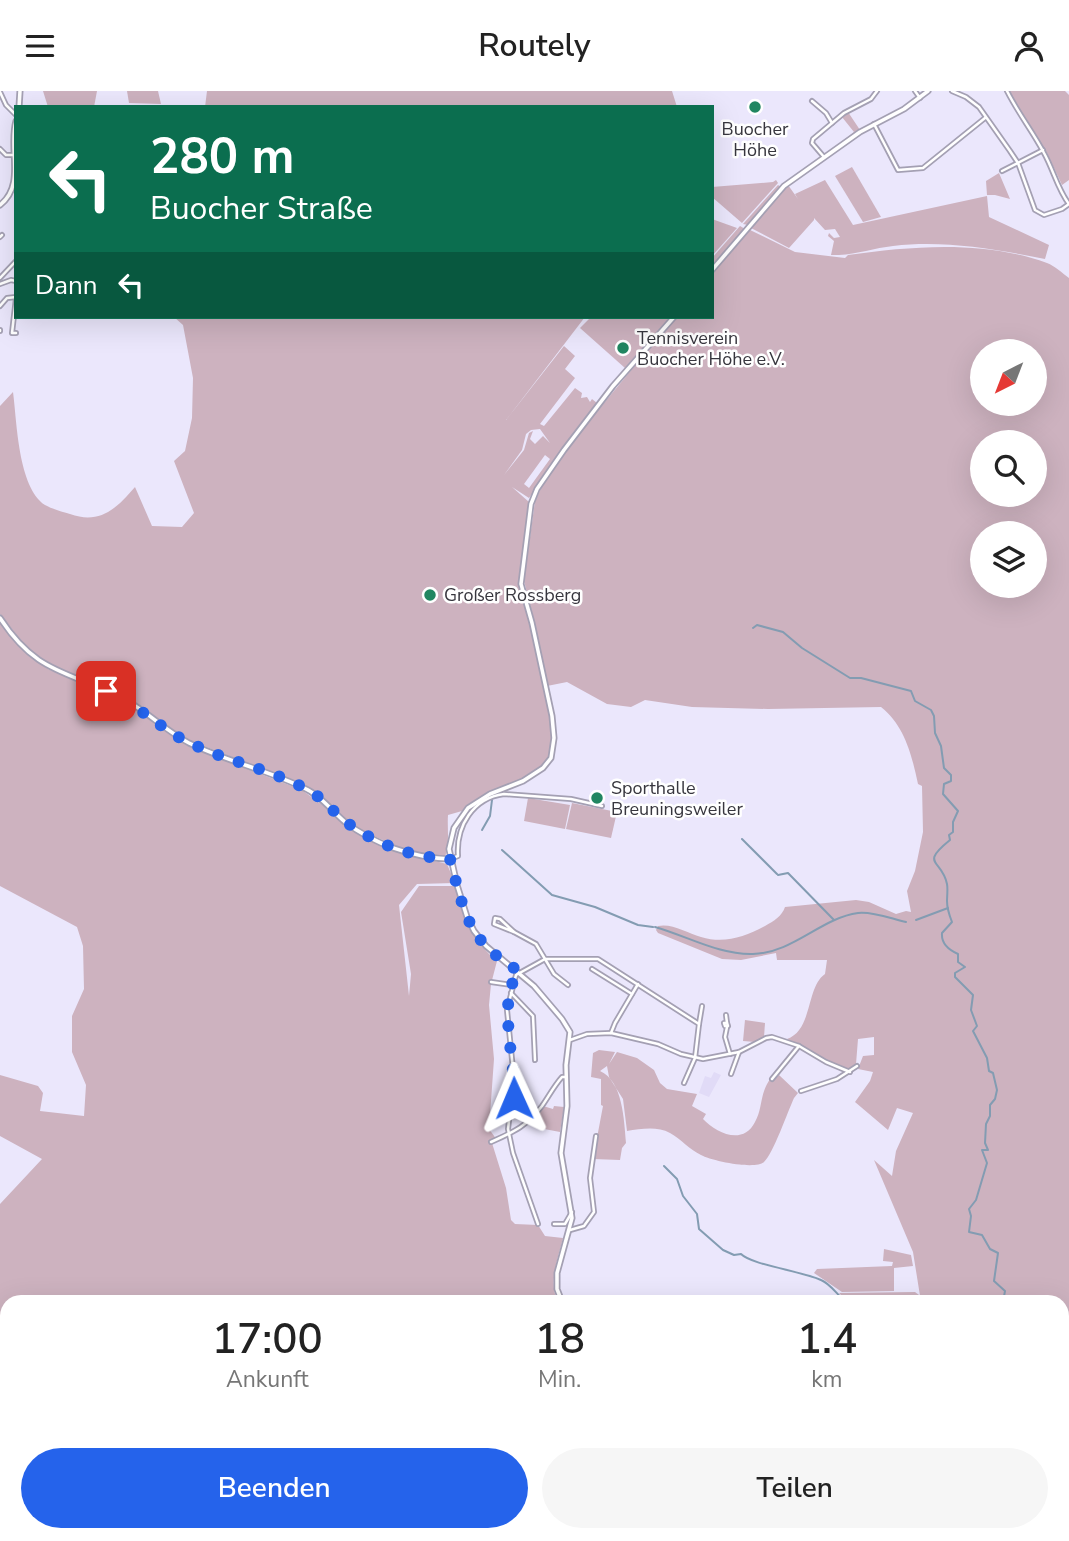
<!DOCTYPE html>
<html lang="de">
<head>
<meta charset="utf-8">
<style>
  :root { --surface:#fff; --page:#f6f6f6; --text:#222; --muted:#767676; --accent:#2563eb }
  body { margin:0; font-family:"Nunito Sans",sans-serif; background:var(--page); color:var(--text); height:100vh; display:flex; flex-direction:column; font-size:26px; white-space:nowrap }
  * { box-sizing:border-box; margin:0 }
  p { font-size:23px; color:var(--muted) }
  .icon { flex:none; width:38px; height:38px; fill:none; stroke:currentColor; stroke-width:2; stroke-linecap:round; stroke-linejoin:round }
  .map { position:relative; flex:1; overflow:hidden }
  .drawer { position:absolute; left:0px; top:1204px; width:1069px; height:247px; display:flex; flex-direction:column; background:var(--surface); border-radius:21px 21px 0 0; box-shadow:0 7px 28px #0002 }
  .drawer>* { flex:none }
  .hud { position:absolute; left:14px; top:14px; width:700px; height:214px; border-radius:0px; box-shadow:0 7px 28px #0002; background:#0b6e4f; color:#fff; overflow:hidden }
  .needle { width:46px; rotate:222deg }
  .fabs { position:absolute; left:970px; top:248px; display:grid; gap:14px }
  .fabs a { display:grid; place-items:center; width:77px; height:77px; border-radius:50%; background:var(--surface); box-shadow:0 7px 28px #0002; font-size:35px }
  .pin { position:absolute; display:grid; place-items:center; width:60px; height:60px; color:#fff; margin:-30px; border-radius:14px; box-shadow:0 4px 10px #0006 }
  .me { position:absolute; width:77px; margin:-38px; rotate:359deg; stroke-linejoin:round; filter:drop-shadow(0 0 5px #0008) }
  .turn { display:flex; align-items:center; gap:24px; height:147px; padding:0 21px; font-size:32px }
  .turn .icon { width:91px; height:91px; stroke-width:2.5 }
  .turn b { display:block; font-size:49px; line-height:60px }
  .then { display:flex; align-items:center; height:66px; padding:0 21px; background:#0003; gap:14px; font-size:26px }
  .eta { display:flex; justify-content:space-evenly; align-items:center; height:119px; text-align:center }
  .eta b { font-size:42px; font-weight:600; line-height:49px }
  .primary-button { display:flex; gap:14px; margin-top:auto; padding:14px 21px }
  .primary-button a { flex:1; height:80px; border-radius:42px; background:var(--accent); color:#fff; font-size:28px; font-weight:600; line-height:80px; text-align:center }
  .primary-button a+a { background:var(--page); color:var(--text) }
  header { display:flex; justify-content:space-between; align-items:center; height:91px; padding:0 21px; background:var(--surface); font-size:32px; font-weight:600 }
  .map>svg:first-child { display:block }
  .built { fill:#e1dbf7 }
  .green { fill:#cdb2bf; fill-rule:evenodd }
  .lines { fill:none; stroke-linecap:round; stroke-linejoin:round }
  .stream { stroke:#839cb2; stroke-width:2 }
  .minor-casing { stroke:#a4a0b3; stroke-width:6 }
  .tertiary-casing { stroke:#a4a0b3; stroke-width:7 }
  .secondary-casing { stroke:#a4a0b3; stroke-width:8 }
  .minor { stroke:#fff; stroke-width:2.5 }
  .tertiary { stroke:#fff; stroke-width:3.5 }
  .secondary { stroke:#fff; stroke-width:4.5 }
  .route { stroke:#2563eb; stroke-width:12; stroke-dasharray:0 21.6 }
  .poi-dot { fill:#218661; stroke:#fff; stroke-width:2.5 }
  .labels { text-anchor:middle; stroke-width:5; stroke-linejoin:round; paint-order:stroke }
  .poi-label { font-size:18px; fill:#37363e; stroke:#fff; text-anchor:start }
</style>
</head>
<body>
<header><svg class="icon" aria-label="menu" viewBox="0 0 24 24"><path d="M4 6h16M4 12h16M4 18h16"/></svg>Routely<svg class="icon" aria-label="person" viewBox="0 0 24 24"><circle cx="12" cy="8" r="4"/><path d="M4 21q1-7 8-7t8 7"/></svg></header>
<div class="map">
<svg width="1069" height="1450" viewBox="0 0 1069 1450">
  <rect width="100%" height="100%" fill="#ebe7fc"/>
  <polygon class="built" points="714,981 721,984 709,1006 699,1002 705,985 711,987"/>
  <g class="green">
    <polygon points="43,0 97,0 94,16 48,16"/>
    <polygon points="127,0 158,0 161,13 129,12"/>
    <polygon points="207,0 672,0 677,16 205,16"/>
    <polygon points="1009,0 1065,0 1069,4 1069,89 1062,94 1047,62 1020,23"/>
    <polygon points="848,21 860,39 856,40 858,41 825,64 854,41 842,26"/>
    <polygon points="852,76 881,126 863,131 835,85"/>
    <polygon points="999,82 1010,108 995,104 987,104 986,90"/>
    <polygon points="776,89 778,92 742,132 712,106 712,96 773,91"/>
    <path d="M825,89l28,45 134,-29 2,21 60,28 -4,14c-50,-10 -101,-19 -152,-13 -18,2 -36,8 -54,9h-8l3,-14 -6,-5 1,-3 5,5 6,-1 -5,-8 -10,1 -11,-12v2l-25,28 -38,-20 37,-43 10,14 -3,-5z"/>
    <polygon points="778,94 781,96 748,134 743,133"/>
    <polygon points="712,128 737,137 712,165"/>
    <polygon points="740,135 745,138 712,176 712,167"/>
    <path d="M748,138l47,23 50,6 3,-3c65,-9 135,-15 199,8 8,3 15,10 22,15v1245l-7,-4v-217h-141l-8,-50 -39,-92 18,16 4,-25 17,-38 -16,-5 -9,22 -33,-28 15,-21 3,-9 -15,-3 5,-13 11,-1v-18l-16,2 -2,25 -6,6 -23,-9 -40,-22c26,-9 19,-52 38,-65l2,-14h-50l-1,-7 -35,7 -19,-1 -64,-26 -2,-3 2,-4c14,-3 29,7 43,11 23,7 44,0 64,-11 9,-5 17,-10 20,-19l71,-7 13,2 27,12 10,-3 5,1 -4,-21 8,-20 8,-39 -1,-46 -4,-2c-6,-28 -13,-58 -37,-77l-113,2 -76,-2 -47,-7 -14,7 -24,-3 -40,-22 -20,4 -12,-62 -11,-43 11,-80 10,-21 26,-37 104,-126h37v-45zM982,261h52v52h-52zM982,352h52v52h-52zM982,443h52v52h-52z"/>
    <path d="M174,226h411l-79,103 58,-74 11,10 -10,13 10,9 -35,46 4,2 31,-38 7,5 -1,5 6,-1 3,5 2,-3 5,4 -68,95 -17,-11 17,15 -10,81 14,52 16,79 4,23 -3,21 -8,9 -19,13 -40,16 -21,15 -14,4c-1,14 2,28 -3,42l-40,-7 -40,-18 -17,-10 -38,-34 -126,-50 -50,-36 -87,-39 -21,-16 -26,-33v-208l13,-14c4,30 5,95 32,113 7,4 18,7 25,9 30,11 47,-6 65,-27l17,39 30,1 12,-14 -20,-52 11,-10 7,-33 1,-40 -10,-53zM540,338l10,14 -7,-7 -8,8 -5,-5 3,-8 -4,2 -5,17 -20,25 18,-25 4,-16 5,-4zM545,364l5,4 -21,29 -5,-4z"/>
    <polygon points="591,226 670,226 625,277 580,237"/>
    <path d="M0,531l23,28 25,19 84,36 48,35 26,13 96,37 59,44 42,19 44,11 8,19 -38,1 -18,21 10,91 2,-22 -10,-62 18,-26h37c9,28 17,56 41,75l-6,23 -2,21 5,54 -5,70 8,11 -5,3 14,45 5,32 4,4 23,1 7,11 18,2c-5,21 -15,44 -5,64h-551v73l-7,2v-173l42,-45 -42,-23v-61l38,11 5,7 -3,18 44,5 2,-31 -14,-33v-36l12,-27 -1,-43 -6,-19 -77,-41z"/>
    <polygon points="528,707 570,714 565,738 524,730"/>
    <polygon points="572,712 617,721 611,747 566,738"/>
    <polygon points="745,929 765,932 764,946 755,951 743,950"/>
    <path d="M599,959l16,2 -6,12 8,-12 20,6 17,12 6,13 7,6 30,5 -5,12 14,8 -3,5c13,14 40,27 52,3 8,-14 4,-26 15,-43l3,2 6,-6 19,18 -4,5c-6,13 -21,56 -30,64 -9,8 -52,-1 -63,-7 -11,-5 -20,-16 -31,-22 -13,-7 -29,-4 -43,-2l-4,-32 -14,-22 -2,-11 -7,5c23,10 24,49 26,72l-4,5 -2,12 -27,-1 10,-53 -2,-1v-26l-10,-2 2,-24z"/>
    <polygon points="543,1015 553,1018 554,1015 564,1016 560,1041 539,1037 540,1027 536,1026"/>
    <polygon points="884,1158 911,1164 913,1175 894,1177 894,1200 842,1201 814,1182 817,1178 892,1175 893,1171 883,1170"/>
    <polygon points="915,1201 919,1204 918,1211 848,1211 839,1202"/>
    <polygon points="7,1302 7,1359 0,1358 0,1303"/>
    <polygon points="1062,1430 1069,1435 1069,1450 917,1450 919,1446 917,1444 1062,1444"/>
  </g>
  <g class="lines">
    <g class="stream">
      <path d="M753,537l4,-3 26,7 19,16 48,30h11l50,13 4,10 16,9 3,6 1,17 6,13 3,22 7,7v6l-7,3 -1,10 15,17 -5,11v10l-4,3 1,5c-31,25 -8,19 -3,44 1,5 0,12 0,17 0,6 3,16 5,21l-10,11c-1,11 7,17 16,21v8l7,5 -10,6v4l18,18 -2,15 6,16 -4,5 14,27 2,13 4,2 4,17 -2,9 -5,6v11l-4,8 -1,19 3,7h-6l5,13 -11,37 -7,9 2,7 -2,16 13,3 8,14 8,4 -4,28 11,10 -2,11"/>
      <polyline points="482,739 490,725 492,709"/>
      <polyline points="742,748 777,783"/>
      <polyline points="502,759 552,804 595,816 638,834 653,836"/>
      <polyline points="778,784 788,782 834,829"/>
      <polyline points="916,829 948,817"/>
      <path d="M655,836c32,9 64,28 98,27 40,-1 68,-36 105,-41 14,-2 34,6 48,9"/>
      <path d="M664,1075l13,13 6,17 14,18 2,15 24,21 11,5 7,-1c11,11 60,17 80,26 10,4 16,15 25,22"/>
      <polyline points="0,1290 7,1286"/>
      <polyline points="0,1359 7,1359"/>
      <polyline points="974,1450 978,1444"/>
    </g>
    <defs>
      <g id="minor">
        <polyline points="915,0 920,7"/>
        <path d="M952,0l14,6 13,10 31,44 8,12 17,47 9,5 18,-6 7,-5c-11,-14 -16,-35 -25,-51 -11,-21 -26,-40 -37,-62"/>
        <polyline points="0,1 6,14 16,24"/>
        <polyline points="812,10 826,22 832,32"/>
        <polyline points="874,33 898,79 923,77 985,27"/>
        <polyline points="0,58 6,64 13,64"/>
        <polyline points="824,66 812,52 813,48 844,22 871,8 877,0"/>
        <polyline points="1002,80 1043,59"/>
        <polyline points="0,146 2,144"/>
        <polyline points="0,187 16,170"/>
        <polyline points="0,193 11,189 16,190"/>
        <polyline points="16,207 12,242 16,242"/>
        <polyline points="0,215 7,207 16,206"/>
        <polyline points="0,239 0,240"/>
        <path d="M450,768l8,-3c-2,-30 15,-58 46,-62l67,5 31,7"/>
        <polygon points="495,827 500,828 514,841 494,833"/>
        <polyline points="514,841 536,853 554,883 568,894"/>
        <polyline points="592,878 632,903"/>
        <polyline points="491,891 512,894"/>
        <polyline points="511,902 533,925 535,969"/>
        <polyline points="726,924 727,932"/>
        <polygon points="724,932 727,932 728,935 725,935"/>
        <polyline points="699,933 702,915"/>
        <polyline points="727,936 725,946 730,963"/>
        <polyline points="611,942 615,932 638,893"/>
        <polyline points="570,949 587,943 611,942 658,953 681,963 703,968 739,961 766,947 772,946 799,955 826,971 850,981"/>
        <polyline points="731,983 739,961"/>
        <polyline points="772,988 799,955"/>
        <polyline points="801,1000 837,988 857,975"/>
        <path d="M491,1051c22,-10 35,-15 51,-36 7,-10 12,-20 20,-29h4"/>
        <polyline points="538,1133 513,1062 508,1038 514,988 507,919 516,884 545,868 598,868 699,933 695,967 684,992"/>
        <polyline points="554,1133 565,1133 572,1121"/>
        <polyline points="570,1139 584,1135 594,1121 590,1087 596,1045"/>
        <polyline points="0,1302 7,1301"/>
      </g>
      <g id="tertiary">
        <polyline points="19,16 20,0"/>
        <path d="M0,114c26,-20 8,-56 16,-84"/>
        <polyline points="712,179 784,95 860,41 904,18 928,0"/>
        <path d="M0,527c36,55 65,52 118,78 26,12 46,34 71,47 37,18 78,27 115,45 16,7 28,23 41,34 29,22 68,36 105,37"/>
        <polyline points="562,1211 557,1198 557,1182 572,1127 561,1062 567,1015 566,974 570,941 562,928 534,895 486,855 474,840 467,826 457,794 449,758 454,737 468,717 490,703 523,690 543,677 551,667 554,647 552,625 532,532 521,493 531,413 537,398 564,359 613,295 674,226"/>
        <polyline points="726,1450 736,1444"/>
      </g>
      <g id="secondary">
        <polyline points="0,1404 7,1408"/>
        <polyline points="80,1444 93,1450"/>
      </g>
    </defs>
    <use href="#minor" class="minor-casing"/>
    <use href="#tertiary" class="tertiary-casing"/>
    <use href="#secondary" class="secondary-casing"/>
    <use href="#minor" class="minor"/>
    <use href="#tertiary" class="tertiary"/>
    <use href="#secondary" class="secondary"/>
  </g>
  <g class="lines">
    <path class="route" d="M106,600c32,13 55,39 86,53 38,18 80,26 116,46 14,7 24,21 37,31 28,22 68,37 105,38 8,29 14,64 35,86 10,11 23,19 35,27 -25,22 -3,95 -6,126"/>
  </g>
  <g class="poi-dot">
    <circle cx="755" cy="16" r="7"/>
    <circle cx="623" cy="257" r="7"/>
    <circle cx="430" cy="504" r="7"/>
    <circle cx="597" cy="707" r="7"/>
  </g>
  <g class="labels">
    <g class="poi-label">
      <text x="755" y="44" text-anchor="middle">Buocher<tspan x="755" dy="21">Höhe</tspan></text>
      <text x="637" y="253">Tennisverein<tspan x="637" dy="21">Buocher Höhe e.V.</tspan></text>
      <text x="444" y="510">Großer Rossberg</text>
      <text x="611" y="703">Sporthalle<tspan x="611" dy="21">Breuningsweiler</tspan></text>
    </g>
  </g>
</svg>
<div class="fabs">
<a><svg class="needle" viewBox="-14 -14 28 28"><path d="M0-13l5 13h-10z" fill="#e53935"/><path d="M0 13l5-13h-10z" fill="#767676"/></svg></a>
<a><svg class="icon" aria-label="search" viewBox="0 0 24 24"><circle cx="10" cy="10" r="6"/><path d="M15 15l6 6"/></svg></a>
<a><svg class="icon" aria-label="layers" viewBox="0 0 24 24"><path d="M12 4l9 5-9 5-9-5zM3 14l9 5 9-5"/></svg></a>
</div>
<div class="pin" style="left:106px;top:600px;background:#d93025"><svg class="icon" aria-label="arrive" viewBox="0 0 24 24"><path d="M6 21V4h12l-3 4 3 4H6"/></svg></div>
<svg class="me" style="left:514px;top:1007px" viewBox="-20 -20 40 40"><path d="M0-17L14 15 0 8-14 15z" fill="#2563eb" stroke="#fff" stroke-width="4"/></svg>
<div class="hud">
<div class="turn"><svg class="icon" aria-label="left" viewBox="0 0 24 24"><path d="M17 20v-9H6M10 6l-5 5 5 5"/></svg><div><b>280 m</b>Buocher Straße</div></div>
<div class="then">Dann<svg class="icon" aria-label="left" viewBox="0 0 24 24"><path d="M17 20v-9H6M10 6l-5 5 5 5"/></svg></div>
</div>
<section class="drawer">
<div class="eta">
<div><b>17:00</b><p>Ankunft</p></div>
<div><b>18</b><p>Min.</p></div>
<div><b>1.4</b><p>km</p></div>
</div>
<div class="primary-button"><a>Beenden</a><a>Teilen</a></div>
</section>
</div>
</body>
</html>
